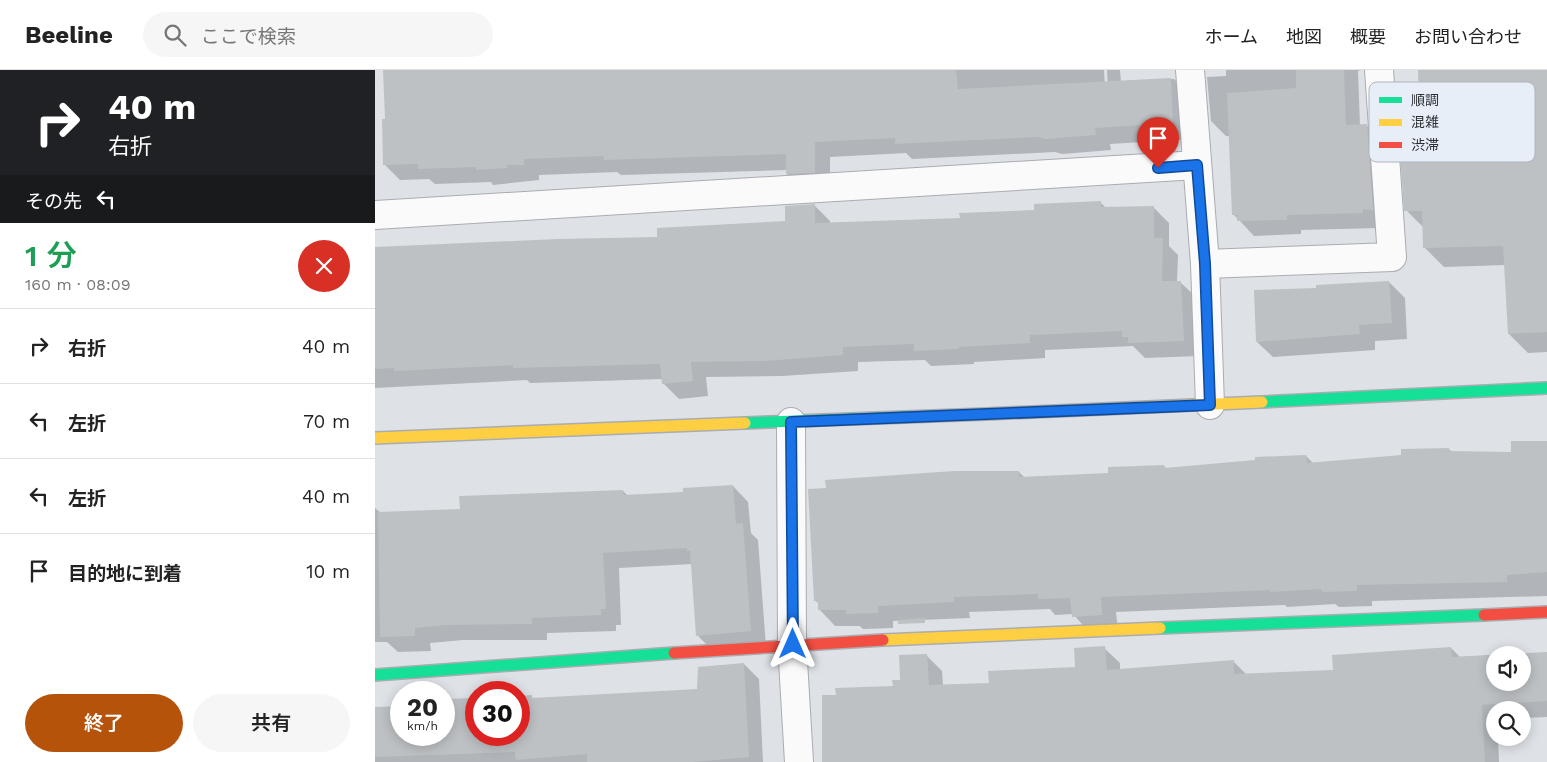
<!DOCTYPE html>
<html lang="ja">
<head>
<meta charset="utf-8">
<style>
  :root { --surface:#fff; --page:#f6f6f6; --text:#222; --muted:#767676; --line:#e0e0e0; --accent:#b45309 }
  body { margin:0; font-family:"Work Sans","Noto Sans JP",sans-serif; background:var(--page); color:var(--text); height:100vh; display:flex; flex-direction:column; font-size:19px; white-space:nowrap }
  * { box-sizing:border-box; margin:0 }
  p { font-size:16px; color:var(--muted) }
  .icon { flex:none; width:28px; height:28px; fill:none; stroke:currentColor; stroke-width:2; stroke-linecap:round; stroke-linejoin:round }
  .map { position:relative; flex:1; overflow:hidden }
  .sheet { display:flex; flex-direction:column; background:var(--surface); width:375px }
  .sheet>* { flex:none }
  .hud { background:#202124; color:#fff; overflow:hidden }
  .controls { position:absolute; left:1111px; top:576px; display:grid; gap:10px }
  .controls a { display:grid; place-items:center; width:45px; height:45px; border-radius:50%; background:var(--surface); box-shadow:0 2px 12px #0003; font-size:25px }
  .speed { position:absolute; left:15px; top:611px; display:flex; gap:10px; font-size:25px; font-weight:700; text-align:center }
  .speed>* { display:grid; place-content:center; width:65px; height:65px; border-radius:50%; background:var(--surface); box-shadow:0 2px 12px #0003; line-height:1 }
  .speed small { font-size:12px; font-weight:400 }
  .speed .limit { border:8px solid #d22; background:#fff; color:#111 }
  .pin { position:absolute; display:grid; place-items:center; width:42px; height:42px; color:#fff; margin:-51px -21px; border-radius:50% 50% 50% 0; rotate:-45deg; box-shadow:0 0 5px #0007 }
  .pin .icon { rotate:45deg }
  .me { position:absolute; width:55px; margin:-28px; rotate:0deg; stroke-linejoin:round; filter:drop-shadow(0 0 4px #0008) }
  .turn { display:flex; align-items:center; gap:18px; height:105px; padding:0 25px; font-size:22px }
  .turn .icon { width:65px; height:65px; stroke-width:2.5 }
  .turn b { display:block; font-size:35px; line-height:42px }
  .then { display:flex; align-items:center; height:48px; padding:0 25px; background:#0003; gap:10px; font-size:19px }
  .round { display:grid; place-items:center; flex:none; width:52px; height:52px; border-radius:26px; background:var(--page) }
  .headline { display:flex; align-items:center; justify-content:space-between; height:85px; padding:0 25px }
  h1 { font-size:30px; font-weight:600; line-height:38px; color:#1e9e55 }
  .action { display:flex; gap:10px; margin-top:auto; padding:10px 25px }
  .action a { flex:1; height:58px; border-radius:30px; background:var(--accent); color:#fff; font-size:20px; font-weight:600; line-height:58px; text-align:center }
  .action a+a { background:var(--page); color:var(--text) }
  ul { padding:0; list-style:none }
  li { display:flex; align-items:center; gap:15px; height:75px; padding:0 25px; border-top:1px solid var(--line) }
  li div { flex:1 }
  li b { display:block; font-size:19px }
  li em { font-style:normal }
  header { display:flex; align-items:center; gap:30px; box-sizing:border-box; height:70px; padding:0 25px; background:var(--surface); border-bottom:1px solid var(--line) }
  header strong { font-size:24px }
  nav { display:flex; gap:28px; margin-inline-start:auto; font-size:18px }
  .search { width:350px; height:45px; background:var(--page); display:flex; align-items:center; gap:12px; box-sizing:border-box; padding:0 18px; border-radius:28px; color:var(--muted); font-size:19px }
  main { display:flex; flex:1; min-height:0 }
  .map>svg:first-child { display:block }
  .shadow { fill:#0003 }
  .building { fill:#bec1c4; fill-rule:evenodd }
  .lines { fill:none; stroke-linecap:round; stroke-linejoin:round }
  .street-casing { stroke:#aaacb0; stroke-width:30 }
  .fast-casing { stroke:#aaacb0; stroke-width:14 }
  .slow-casing { stroke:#aaacb0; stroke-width:14 }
  .jam-casing { stroke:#aaacb0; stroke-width:14 }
  .street { stroke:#fafafb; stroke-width:28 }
  .fast { stroke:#16e098; stroke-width:11 }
  .slow { stroke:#ffcf43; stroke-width:11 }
  .jam { stroke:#f24e42; stroke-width:11 }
  .route-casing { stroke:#114b97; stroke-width:12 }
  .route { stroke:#1a73e8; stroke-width:9 }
  .key { fill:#e7eef7; stroke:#afb5bc; stroke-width:1 }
  .key-label { font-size:14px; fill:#2d3033 }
</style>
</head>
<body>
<header>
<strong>Beeline</strong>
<div class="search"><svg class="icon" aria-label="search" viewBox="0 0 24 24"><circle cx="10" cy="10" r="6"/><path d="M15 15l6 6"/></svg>ここで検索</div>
<nav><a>ホーム</a><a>地図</a><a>概要</a><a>お問い合わせ</a></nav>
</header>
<main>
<section class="sheet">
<div class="hud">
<div class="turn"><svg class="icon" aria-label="right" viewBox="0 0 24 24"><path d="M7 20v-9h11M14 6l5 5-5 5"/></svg><div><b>40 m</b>右折</div></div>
<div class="then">その先<svg class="icon" aria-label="left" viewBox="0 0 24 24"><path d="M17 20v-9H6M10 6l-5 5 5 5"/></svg></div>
</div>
<div class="headline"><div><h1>1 分</h1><p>160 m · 08:09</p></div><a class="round" style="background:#d93025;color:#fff"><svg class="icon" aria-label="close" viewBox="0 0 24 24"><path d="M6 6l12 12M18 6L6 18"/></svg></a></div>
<ul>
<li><svg class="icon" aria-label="right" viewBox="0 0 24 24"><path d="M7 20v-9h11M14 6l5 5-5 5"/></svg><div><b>右折</b></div><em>40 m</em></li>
<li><svg class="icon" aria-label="left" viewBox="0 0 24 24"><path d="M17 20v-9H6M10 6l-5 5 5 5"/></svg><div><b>左折</b></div><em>70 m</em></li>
<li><svg class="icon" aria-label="left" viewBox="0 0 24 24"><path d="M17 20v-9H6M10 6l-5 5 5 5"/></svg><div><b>左折</b></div><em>40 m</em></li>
<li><svg class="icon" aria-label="arrive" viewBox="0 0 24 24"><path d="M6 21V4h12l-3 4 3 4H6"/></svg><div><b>目的地に到着</b></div><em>10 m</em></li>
</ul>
<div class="action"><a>終了</a><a>共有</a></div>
</section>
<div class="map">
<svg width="1172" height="692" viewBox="0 0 1172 692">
  <rect width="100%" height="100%" fill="#dee1e6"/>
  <g class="shadow">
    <polygon points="9,0 729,0 730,18 733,18 732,0 745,0 746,12 799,9 815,25 819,69 735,74 736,80 687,84 680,82 537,89 531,83 455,87 455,118 428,120 412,104 412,100 246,105 242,102 164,105 164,110 118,115 116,112 60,114 54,109 25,110 9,94 11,50"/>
    <polygon points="851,0 986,0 983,1 985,56 992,56 1007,71 1003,158 926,160 926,164 879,166 864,150 858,144 855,66 851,66 836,51 832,7 851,6"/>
    <polygon points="1044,0 1172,0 1172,282 1153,283 1134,264 1131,195 1069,197 1050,178 1049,158 1031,140 1046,42"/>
    <polygon points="726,133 731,138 779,138 794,153 794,176 803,185 802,212 805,212 821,227 824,286 770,288 758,276 670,280 670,288 599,292 599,294 556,296 550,290 483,292 483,301 407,306 331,307 333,326 304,329 288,313 288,309 155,313 152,310 0,318 0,258 284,168 411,152 439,135 455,151 455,153 586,149"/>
    <polygon points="1014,212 1030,228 1032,269 1000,271 1000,280 898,287 882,272"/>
    <polygon points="1172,373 1172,526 997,531 997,536 964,537 960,534 912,537 910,535 741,542 743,561 714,562 698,544 680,545 675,539 594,542 595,548 518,551 518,558 488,559 485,556 460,556 445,540 445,535 440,530 644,402 650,408 735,404 789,396 792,399 931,386 938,393 1027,386 1074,379 1077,382 1137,383"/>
    <polygon points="358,416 373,432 376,463 383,470 391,577 338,581 322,565 317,494 244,498 246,555 241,555 241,561 172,563 172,570 88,570 55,573 56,581 23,582 12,572 0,572 0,438 6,443 86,440 248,421 253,426 310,423"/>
    <polygon points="729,578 745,593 745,600 858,591 872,605 959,601 1076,578 1085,587 1120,585 1120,612 1148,612 1148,585 1127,585 1172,583 1172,647 1148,648 1148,640 1120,640 1120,668 1123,668 1124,692 448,692 462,626 519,617 551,585 567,601 568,616 616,614 702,598"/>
    <polygon points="369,594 384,609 388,692 0,692 0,639 26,638 26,665 69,665 69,630 101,628 101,665 144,665 144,627 156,627 159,629 323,621"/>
  </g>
  <g class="building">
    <polygon points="8,0 581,0 583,19 796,8 798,53 720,58 721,65 670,69 664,67 520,74 520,68 440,72 440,103 411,104 411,84 229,90 228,86 149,89 149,95 132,95 132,98 101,100 101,97 43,99 43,94 8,95 7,49 10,49"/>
    <polygon points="921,0 969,0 971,55 992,54 998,140 988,139 988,143 912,145 912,150 862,151 862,145 857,145 852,23 921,18"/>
    <polygon points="1043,0 1172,0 1172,262 1133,264 1128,176 1048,178 1047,141 1029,141 1023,53 1041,52 1041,41 1044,41"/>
    <polygon points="726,131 726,137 779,136 779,168 788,168 787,211 806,211 809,271 753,273 753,267 747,267 747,261 655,265 655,273 584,277 584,279 539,281 539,274 468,277 468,285 390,291 316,292 318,311 287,314 285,294 138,298 138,295 19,301 19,298 0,299 0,177 183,169 282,167 282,158 410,151 410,136 440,134 440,153 585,148 584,143 659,140 659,134"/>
    <polygon points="1014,211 1017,253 984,255 985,264 881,272 879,220 941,218 941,215"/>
    <polygon points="1136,371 1172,371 1172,502 1132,505 1132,512 982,515 982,521 947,522 946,519 895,522 895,520 726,527 727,545 697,547 695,528 663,529 663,524 579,527 579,532 503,536 503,543 471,544 471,540 443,540 443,531 439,531 433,419 451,418 450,410 579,401 644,401 644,407 733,403 733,397 789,395 789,398 880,390 880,387 931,385 932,393 1026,385 1026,379 1074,378 1074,381 1136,382"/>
    <polygon points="358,415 361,454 368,453 376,561 321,566 315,481 312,481 312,478 228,483 231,539 226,539 226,545 157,548 157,554 71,555 40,558 40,566 5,567 3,442 85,439 84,426 248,420 249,425 308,422 308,418"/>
    <polygon points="550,548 550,553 523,554 523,550"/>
    <path d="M730,576l2,24 127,-10v14l99,-4 -1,-15 119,-8 1,10 95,-5v49l-65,4 3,57h-663v-67h14l-1,-7 58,-2 -1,-6h8l-1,-25 28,-1 2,31 60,-2 -1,-12 87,-4 -1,-19zM1120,585h28v27h-28z"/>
    <polygon points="369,593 374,687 318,692 212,692 212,684 141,690 140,682 0,687 0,637 26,636 26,665 69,665 69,629 101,628 101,665 144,665 144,626 157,625 157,628 322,619 323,597"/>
  </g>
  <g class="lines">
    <defs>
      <g id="street">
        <polyline points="815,0 830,194 835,335"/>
        <polyline points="0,145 822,95"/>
        <polyline points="830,194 1017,187 1004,0"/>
        <polyline points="416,352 417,574 424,692"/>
      </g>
      <g id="fast">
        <polyline points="887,332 1172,318"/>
        <polyline points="370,353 611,344"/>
        <polyline points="785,558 1109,545"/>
        <polyline points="0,605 299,583"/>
      </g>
      <g id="slow">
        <polyline points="611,344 887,332"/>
        <polyline points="0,368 370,353"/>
        <polyline points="508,570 785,558"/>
      </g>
      <g id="jam">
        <polyline points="1109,545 1172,542"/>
        <polyline points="299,583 508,570"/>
      </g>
    </defs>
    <use href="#street" class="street-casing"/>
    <use href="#fast" class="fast-casing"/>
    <use href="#slow" class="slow-casing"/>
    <use href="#jam" class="jam-casing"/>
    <use href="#street" class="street"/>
    <use href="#fast" class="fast"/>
    <use href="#slow" class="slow"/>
    <use href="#jam" class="jam"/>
  </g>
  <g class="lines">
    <defs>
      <polyline id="route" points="418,574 416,352 835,335 830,194 822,95 783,98"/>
    </defs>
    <use href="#route" class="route-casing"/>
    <use href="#route" class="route"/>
  </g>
  <rect x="994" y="12" width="166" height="80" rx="8" class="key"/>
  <rect x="1004" y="27" width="23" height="6" fill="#16e098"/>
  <rect x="1004" y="49" width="23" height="7" fill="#ffcf43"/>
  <rect x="1004" y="72" width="23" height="6" fill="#f24e42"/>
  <g class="key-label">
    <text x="1036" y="35">順調</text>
    <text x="1036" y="57">混雑</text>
    <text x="1036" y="80">渋滞</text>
  </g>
</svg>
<div class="controls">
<a><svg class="icon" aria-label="sound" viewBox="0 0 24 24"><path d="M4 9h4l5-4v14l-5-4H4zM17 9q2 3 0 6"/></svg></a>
<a><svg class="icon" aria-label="search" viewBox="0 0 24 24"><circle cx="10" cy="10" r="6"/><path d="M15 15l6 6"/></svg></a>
</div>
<div class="speed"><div>20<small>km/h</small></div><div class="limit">30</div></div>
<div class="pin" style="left:783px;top:98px;background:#d93025"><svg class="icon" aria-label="arrive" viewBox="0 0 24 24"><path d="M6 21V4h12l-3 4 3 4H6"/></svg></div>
<svg class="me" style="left:418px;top:574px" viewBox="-20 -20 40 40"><path d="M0-17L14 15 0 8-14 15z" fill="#1a73e8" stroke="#fff" stroke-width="4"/></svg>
</div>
</main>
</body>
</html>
